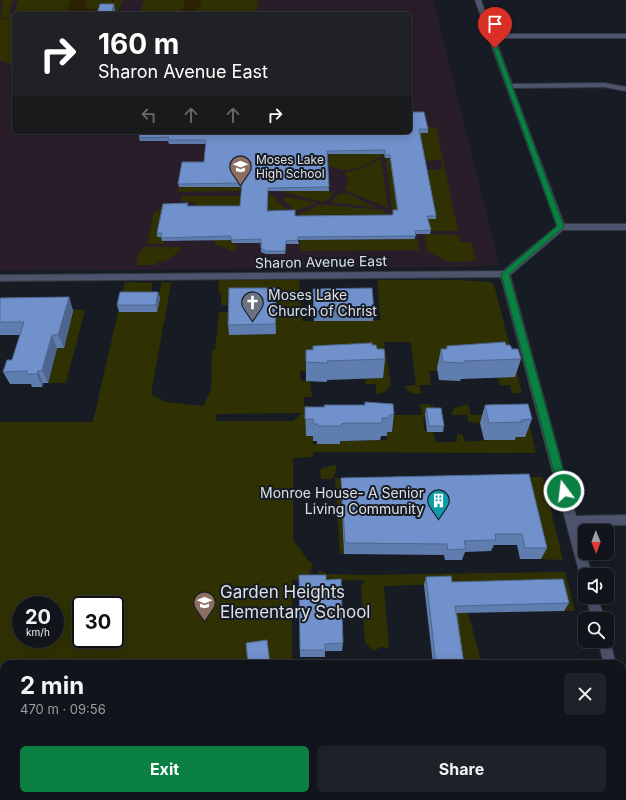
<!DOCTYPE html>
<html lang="en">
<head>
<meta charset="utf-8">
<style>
  :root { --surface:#11151b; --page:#1e2228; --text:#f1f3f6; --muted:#9c9fa3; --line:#30343a; --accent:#0b8043 }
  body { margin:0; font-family:Inter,sans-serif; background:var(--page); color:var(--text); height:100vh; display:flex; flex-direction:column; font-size:15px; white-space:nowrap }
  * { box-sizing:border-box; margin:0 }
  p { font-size:13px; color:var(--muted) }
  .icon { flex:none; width:22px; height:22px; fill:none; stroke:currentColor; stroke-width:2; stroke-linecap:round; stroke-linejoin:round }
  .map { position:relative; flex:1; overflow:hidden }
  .drawer { position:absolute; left:0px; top:660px; width:626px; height:140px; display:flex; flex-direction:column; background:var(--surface); border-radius:12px 12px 0 0; box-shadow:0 2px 10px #0003,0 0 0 1px var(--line) }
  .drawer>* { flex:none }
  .top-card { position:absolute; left:12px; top:12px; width:400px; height:122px; border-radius:6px; box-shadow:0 2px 10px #0003,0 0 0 1px var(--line); background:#202124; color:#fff; overflow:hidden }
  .needle { width:26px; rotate:179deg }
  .fabs { position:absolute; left:578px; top:524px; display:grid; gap:8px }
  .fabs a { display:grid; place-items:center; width:36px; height:36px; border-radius:6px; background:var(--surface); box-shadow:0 2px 10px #0003,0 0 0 1px var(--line); font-size:20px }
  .speed { position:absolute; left:12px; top:596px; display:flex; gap:8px; font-size:20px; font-weight:700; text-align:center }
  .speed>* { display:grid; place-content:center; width:52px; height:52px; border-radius:50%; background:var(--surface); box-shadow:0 2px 10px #0003,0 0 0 1px var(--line); line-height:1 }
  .speed small { font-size:10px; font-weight:400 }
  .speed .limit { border:2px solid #111; border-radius:6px; background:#fff; color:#111 }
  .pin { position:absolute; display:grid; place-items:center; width:34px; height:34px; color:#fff; margin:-41px -17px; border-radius:50% 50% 50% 0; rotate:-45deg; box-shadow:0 0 4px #0007 }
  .pin .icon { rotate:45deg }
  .me { position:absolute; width:44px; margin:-22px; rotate:345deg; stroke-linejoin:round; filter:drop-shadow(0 0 3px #0008) }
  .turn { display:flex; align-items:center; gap:14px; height:84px; padding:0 20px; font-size:18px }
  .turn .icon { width:52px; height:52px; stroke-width:2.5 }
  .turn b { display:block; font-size:28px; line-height:34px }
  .lanes { display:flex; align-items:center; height:38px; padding:0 20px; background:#0003; justify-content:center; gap:20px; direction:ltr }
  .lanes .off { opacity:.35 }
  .round { display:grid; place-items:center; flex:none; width:42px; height:42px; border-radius:6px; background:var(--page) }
  .summary { display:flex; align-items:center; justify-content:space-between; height:68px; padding:0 20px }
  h1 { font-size:24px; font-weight:700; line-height:30px }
  .primary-button { display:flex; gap:8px; margin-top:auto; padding:8px 20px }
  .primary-button a { flex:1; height:46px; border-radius:6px; background:var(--accent); color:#fff; font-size:16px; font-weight:700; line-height:46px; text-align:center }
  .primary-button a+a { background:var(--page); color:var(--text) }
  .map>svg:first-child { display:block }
  .education { fill:#2a1d2a; fill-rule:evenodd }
  .green { fill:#2f3103; fill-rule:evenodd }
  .sand { fill:#2a2202 }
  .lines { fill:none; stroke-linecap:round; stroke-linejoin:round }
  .street-casing { stroke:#33373f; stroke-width:2 }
  .street { fill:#4e546e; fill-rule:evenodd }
  .wall { fill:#607daf; fill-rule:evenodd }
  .shaded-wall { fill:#4e668f }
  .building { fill:#7091cc; stroke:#4e668f; fill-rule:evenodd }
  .route { fill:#0b8043; stroke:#07532c }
  .labels { text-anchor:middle; stroke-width:4; stroke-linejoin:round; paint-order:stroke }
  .far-poi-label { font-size:12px; fill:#dde0e6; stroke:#171c24; text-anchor:start }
  .street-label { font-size:14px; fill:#dde0e6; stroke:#171c24 }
  .poi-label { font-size:14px; fill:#dde0e6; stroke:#171c24; text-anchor:start }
  .near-poi-label { font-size:17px; fill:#dde0e6; stroke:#171c24; text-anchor:start }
</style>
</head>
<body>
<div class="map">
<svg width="626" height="800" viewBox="0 0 626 800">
  <rect width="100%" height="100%" fill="#171c24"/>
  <path class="education" d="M0,0h433l66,265 -26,2 -473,4zM14,14h396v118h-396z"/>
  <g class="green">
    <polygon points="0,0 13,0 9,14 14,14 14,18 0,18 3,4"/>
    <polygon points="18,0 122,0 118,13 14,14"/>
    <polygon points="144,0 258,0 257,14 140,14"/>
    <polygon points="0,19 14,19 14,70 11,65 0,60"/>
    <polygon points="426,127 436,127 458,231 430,231 422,228 426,170 443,169 441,160 424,161 419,133"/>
    <polygon points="288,154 384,154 384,155 359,168 343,170"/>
    <polygon points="386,158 390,158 398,212 392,210"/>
    <polygon points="381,159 388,208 345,190 345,187 348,182 348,178 345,175 346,172 357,170"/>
    <polygon points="179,187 242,187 242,191 178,192"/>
    <polygon points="278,191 329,191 334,194 328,199 323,202"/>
    <polygon points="344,193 349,194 376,208 331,202 337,195"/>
    <polygon points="268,194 277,198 277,201 291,212 267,214"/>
    <polygon points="182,196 242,196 241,208 194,208 195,202 182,201"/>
    <polygon points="284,197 288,197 317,203 296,211 285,202"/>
    <polygon points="319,205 328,205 382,210 389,215 300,218 299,214"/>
    <polygon points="162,208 163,208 157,236 163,237 162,241 164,241 164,244 147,244 154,212"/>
    <polygon points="424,234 459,235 460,242 471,242 476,261 450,262 427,251"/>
    <path d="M214,239l17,1 2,4h4v7c-9,0 -14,-5 -22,-6z"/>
    <polygon points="418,239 419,250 300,251 300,240"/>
    <polygon points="144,247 180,247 180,251 165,261 159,261 155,265 136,265 138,256"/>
    <path d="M219,280h80l3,41 79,-1c-1,-7 -4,-37 -3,-40h78l35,2 3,3 28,108h-10l-2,-8h-10l-3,-8 -59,-6h-9l2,14h-12l2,9 -10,-1 -7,-7 12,-1 -5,-41 -1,-2h-26l7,43 -6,7 -9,2v-10h-10l-1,-6 -65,-7 1,10 9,-1 2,17h-8v9h9l1,10 -8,20h7v8h27v-3l47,-1 -1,-8h6l2,-17h28l-2,-11 13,1 7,7 -17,5 2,14 8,1 3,10h21v-8l6,1 2,7 60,-5 -10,-33 10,2 11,47 -223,-1v5l-20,1v81l14,20 6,6 -6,15h-15v81l16,3h-38l-2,-19 -23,19h-241v71l-4,1v-314h93l25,-110h39l2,-13 -1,-1 4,-16 9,1 -20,111 15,8 37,4 8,-16 1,-40h3l4,-38h12l-2,23 47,-1 -46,-29h-9v-12h-3zM217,414l84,-1v1l-8,7h-78zM21,605h34v34h-34zM81,605h34v34h-34z"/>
    <polygon points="125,282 152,283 151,298 121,298"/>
    <polygon points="71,309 85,310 66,383 48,383 57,348 64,348 73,311"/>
    <polygon points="468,404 471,415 486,414 480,423 468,422 467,415 451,415 454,408"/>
    <polygon points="336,465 336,471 332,479 321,479 320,470 324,467"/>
    <polygon points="410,477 341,490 344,554 340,554 335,478"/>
    <polygon points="453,477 543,477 563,560 541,559 524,486"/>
    <polygon points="319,570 326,574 364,575 565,572 575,611 564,611 465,590 468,613 482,664 460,664 448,584 384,586 389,648 381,647 373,651 365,642 361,586 365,580 317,581"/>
    <polygon points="4,754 4,796 0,800 0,755"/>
    <polygon points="297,796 362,796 362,800 294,800"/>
    <polygon points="398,796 484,796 485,800 398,800"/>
  </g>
  <g class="sand">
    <path d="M70,0h16l-2,7c7,4 19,3 26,0l2,-7h2l-2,7c-11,4 -22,2 -34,7l-10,-5z"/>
    <polygon points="185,0 201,0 201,1 200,6 196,11 183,12 180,10 183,9"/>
  </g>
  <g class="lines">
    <defs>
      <g id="street">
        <polygon points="475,0 481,0 493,34 626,34 626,38 495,38 512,84 604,83 626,87 626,91 604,87 513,88 564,224 626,224 626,230 563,230 510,275 576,516 626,515 626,525 578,526 592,575 585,575 585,580 582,579 580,575 501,277 0,281 0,275 503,271 557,226"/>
        <polygon points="586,597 598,597 604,619 592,619"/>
        <polygon points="607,636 610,641 616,664 604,664 598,641 607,641"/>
        <polygon points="622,701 626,703 626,730 622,728"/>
        <rect x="371" y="796" width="14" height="4"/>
      </g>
    </defs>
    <use href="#street" class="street-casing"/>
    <use href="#street" class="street"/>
  </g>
  <g class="wall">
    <path d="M410,112l18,17v4h-8l16,83v3h-8l3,11 -1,4h-15v5l-117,1 1,4h-13l-1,10h-19l-5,-2v-9h-29l-1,-3 -69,1 -1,-4h-4v-4l31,-30v3h52l2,-19h-63l-1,-3 26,-22 2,-18h-37l-1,-3h-28l-1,-3 1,-3h-47l-1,-3h318zM327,154h57l1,4h5l7,52h-4v5l-98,1 -28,-5 1,-20h61z"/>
    <polygon points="276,288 276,334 229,335 228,325"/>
    <polygon points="313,289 374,311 373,321 314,321"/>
    <polygon points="158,292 160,298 157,312 119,312 117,305"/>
    <polygon points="69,297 73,311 64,348 57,348 48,383 43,383 42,387 32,387 31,384 10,384 3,372 12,360 20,335 0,335 0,298"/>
    <polygon points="372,345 377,349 385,359 383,378 327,380 327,382 306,381 306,350"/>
    <polygon points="506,345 512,349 521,359 515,377 461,379 460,381 439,380 437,368 441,349 446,349 447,346"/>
    <polygon points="365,402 394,414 392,432 387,432 387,436 381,436 380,440 345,441 340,441 340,444 317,444 317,441 313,441 313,436 306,436 305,407 324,407 365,405"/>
    <polygon points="485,405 532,419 525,437 516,437 515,440 484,440 480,423"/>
    <polygon points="426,408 444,426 443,432 427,432 425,415"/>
    <polygon points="529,474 547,548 541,559 520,559 517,545 494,545 491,551 465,552 462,560 445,560 444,555 344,554 341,490 341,478"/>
    <polygon points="426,577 452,582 569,603 564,611 457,613 464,664 433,664 424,585"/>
    <polygon points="326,580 343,643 342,651 325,651 325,657 300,657 300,650"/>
    <polygon points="4,796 267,796 267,798 258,800 0,800"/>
    <rect x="299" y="796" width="31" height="1"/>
  </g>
  <g class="shaded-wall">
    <polygon points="114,4 116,14 111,14"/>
    <polygon points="276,288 276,334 275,324"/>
    <polygon points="158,292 160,298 157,312 156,305"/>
    <polygon points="69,297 73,311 64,348 58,335"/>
    <polygon points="52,335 57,348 48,383 42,370"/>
    <polygon points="38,371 43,383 42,387 37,374"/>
  </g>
  <g class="building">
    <polygon points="100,4 114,4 111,14 97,14"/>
    <path d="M410,112h14l4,17h-9l17,87h-9l4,14 -16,1 1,5 -118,1v3l-12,1 -1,10h-19l-5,-3v-9l-29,1 -2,-4 -69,2 1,-5h-5l6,-29 25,-1 -1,3h53l2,-23 -64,1 4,-22h22l2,-22h-38l1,-3 -30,1 1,-6h270zM385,150v5h5l8,55h-5v5l-98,1v-6l-28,1 1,-23 61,-1 -2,-36z"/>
    <polygon points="229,288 276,288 275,324 228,325"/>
    <polygon points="372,288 374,311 314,311 313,289"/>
    <polygon points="120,292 158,292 156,305 117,305"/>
    <polygon points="69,297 58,335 52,335 42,370 38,371 37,374 26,374 27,371 3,372 7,360 12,360 24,322 0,322 0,298"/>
    <polygon points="505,342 506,345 510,345 512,349 518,349 521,359 464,361 464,363 443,362 441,349 447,349 447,346"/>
    <polygon points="372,343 372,345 376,345 377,349 384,349 385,359 327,361 328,363 306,362 306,350 313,350 313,346"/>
    <polygon points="365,402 393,404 394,414 389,415 389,418 382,418 382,423 346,423 341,424 341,426 318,426 318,424 313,424 313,419 305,419 305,407 325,407 324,405 365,405"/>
    <polygon points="528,404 532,419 521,420 522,422 489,423 485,405"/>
    <polygon points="426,408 441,408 444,426 429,426"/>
    <polygon points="529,474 547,548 525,548 522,534 495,534 496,540 464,541 466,549 448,550 447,544 345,543 341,478"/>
    <polygon points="299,575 326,575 326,580 341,579 343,643 325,644 325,650 300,650"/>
    <polygon points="451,576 452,582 563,579 569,603 455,606 464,664 436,664 426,577"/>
    <polygon points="267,640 270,664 248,664 246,643"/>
    <polygon points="4,794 4,796 254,796 230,800 0,800 0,795"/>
  </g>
  <polygon class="route" points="493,47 498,48 564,227 509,274 569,491 567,494 564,495 560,494 559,491 501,274 557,226"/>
  <defs>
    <symbol id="school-pin" viewBox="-11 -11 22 30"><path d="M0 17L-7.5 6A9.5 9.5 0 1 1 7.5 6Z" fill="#8d6e63" stroke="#171c24"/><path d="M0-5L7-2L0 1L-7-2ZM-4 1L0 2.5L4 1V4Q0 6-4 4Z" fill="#fff"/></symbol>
    <symbol id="church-pin" viewBox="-11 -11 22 30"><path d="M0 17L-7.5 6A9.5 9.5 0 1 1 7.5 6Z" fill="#6b7280" stroke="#171c24"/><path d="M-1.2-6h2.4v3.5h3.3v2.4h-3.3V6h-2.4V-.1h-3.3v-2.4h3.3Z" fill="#fff"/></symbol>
    <symbol id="building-pin" viewBox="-11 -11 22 30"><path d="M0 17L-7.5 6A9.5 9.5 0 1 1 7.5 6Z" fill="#0f9aa8" stroke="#171c24"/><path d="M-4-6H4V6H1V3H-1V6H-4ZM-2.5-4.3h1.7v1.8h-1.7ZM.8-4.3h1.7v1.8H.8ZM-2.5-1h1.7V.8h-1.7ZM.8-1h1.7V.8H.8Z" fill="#fff"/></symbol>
  </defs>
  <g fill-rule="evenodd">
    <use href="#school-pin" x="228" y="154" width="25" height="34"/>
    <use href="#church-pin" x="240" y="290" width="25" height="34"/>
    <use href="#building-pin" x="426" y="488" width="25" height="34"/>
    <use href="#school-pin" x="192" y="590" width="25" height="34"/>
  </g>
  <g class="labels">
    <g class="far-poi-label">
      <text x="256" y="164">Moses Lake<tspan x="256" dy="14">High School</tspan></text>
    </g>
    <g class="street-label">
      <text transform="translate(321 262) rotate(-1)" y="5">Sharon Avenue East</text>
    </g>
    <g class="poi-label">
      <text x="268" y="300">Moses Lake<tspan x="268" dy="16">Church of Christ</tspan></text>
      <text x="424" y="498" text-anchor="end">Monroe House- A Senior<tspan x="424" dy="16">Living Community</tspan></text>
    </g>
    <g class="near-poi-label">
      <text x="220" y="598">Garden Heights<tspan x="220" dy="20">Elementary School</tspan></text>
    </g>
  </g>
</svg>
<div class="fabs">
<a><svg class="needle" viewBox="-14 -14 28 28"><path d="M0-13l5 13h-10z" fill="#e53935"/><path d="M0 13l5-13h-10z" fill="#9c9fa3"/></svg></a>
<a><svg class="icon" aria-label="sound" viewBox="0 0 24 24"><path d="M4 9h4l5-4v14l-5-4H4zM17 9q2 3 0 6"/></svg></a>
<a><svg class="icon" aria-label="search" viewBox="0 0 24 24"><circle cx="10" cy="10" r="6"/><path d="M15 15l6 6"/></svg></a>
</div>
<div class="speed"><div>20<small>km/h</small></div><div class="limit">30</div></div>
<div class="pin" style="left:495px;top:48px;background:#d93025"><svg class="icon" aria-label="arrive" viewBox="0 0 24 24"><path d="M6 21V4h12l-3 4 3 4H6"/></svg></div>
<svg class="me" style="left:564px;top:491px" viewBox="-20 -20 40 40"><circle r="17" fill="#0b8043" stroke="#fff" stroke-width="3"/><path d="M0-11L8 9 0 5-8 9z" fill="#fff"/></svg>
<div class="top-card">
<div class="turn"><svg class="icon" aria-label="right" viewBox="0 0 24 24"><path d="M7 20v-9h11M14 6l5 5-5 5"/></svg><div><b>160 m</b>Sharon Avenue East</div></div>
<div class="lanes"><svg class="icon off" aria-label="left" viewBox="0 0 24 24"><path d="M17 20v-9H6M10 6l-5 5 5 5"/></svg><svg class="icon off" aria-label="ahead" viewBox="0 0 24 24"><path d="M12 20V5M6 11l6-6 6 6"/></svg><svg class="icon off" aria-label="ahead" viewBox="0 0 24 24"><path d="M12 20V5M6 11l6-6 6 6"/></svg><svg class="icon" aria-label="right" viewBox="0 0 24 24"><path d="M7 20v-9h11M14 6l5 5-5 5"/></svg></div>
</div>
<section class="drawer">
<div class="summary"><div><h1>2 min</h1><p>470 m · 09:56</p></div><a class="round"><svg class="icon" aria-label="close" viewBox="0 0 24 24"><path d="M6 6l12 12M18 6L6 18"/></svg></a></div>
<div class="primary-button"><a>Exit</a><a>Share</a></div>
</section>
</div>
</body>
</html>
